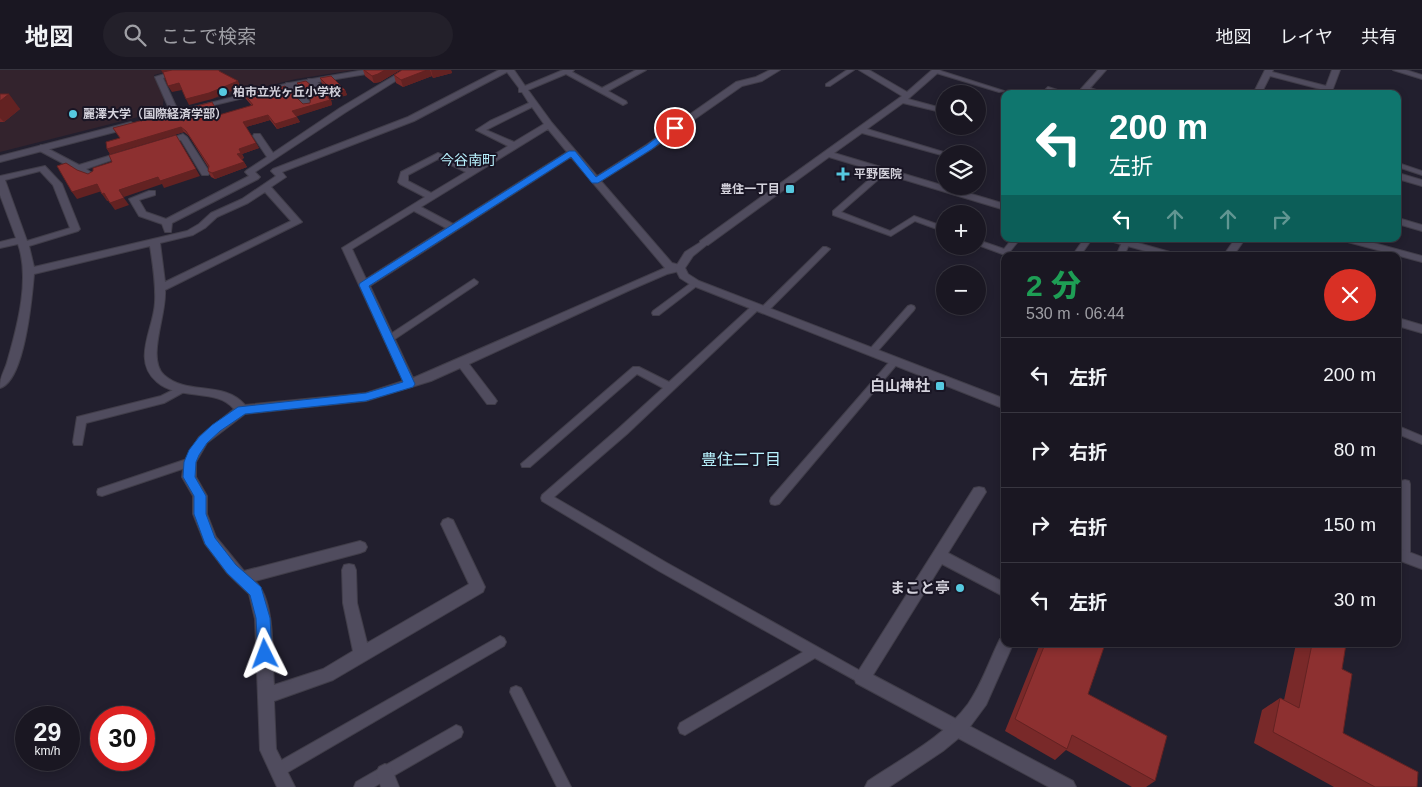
<!DOCTYPE html>
<html lang="ja">
<head>
<meta charset="utf-8">
<style>
  :root { --surface:#1a1722; --page:#23202a; --text:#f1f3f6; --muted:#9f9fa5; --line:#383640 }
  body { margin:0; font-family:Helvetica,"Noto Sans JP",sans-serif; background:var(--page); color:var(--text); height:100vh; display:flex; flex-direction:column; font-size:19px; white-space:nowrap }
  * { box-sizing:border-box; margin:0 }
  p { font-size:16px; color:var(--muted) }
  .icon { flex:none; width:28px; height:28px; fill:none; stroke:currentColor; stroke-width:2; stroke-linecap:round; stroke-linejoin:round }
  .map { position:relative; flex:1; overflow:hidden }
  .details { position:absolute; left:1001px; top:182px; width:400px; height:395px; display:flex; flex-direction:column; background:var(--surface); border-radius:10px; box-shadow:0 2px 8px #0003,0 0 0 1px var(--line) }
  .details>* { flex:none }
  .hud { position:absolute; left:1001px; top:20px; width:400px; height:152px; border-radius:10px; box-shadow:0 2px 8px #0003,0 0 0 1px var(--line); background:#0f766e; color:#fff; overflow:hidden }
  .buttons { position:absolute; left:936px; top:15px; display:grid; gap:10px }
  .buttons a { display:grid; place-items:center; width:50px; height:50px; border-radius:50%; background:var(--surface); box-shadow:0 2px 8px #0003,0 0 0 1px var(--line); font-size:25px }
  .speed { position:absolute; left:15px; top:636px; display:flex; gap:10px; font-size:25px; font-weight:700; text-align:center }
  .speed>* { display:grid; place-content:center; width:65px; height:65px; border-radius:50%; background:var(--surface); box-shadow:0 2px 8px #0003,0 0 0 1px var(--line); line-height:1 }
  .speed small { font-size:12px; font-weight:400 }
  .speed .limit { border:8px solid #d22; background:#fff; color:#111 }
  .pin { position:absolute; display:grid; place-items:center; width:42px; height:42px; color:#fff; margin:-21px; border:2px solid #fff; border-radius:50%; box-shadow:0 1px 5px #0007 }
  .me { position:absolute; width:55px; margin:-28px; rotate:357deg; stroke-linejoin:round; filter:drop-shadow(0 0 4px #0008) }
  .turn { display:flex; align-items:center; gap:18px; height:105px; padding:0 25px; font-size:22px }
  .turn .icon { width:65px; height:65px; stroke-width:2.5 }
  .turn b { display:block; font-size:35px; line-height:42px }
  .lanes { display:flex; align-items:center; height:48px; padding:0 25px; background:#0003; justify-content:center; gap:25px; direction:ltr }
  .lanes .off { opacity:.35 }
  .round { display:grid; place-items:center; flex:none; width:52px; height:52px; border-radius:26px; background:var(--page) }
  .head { display:flex; align-items:center; justify-content:space-between; height:85px; padding:0 25px }
  h1 { font-size:30px; font-weight:800; line-height:38px; color:#1e9e55 }
  ul { padding:0; list-style:none }
  li { display:flex; align-items:center; gap:15px; height:75px; padding:0 25px; border-top:1px solid var(--line) }
  li div { flex:1 }
  li b { display:block; font-size:19px }
  li em { font-style:normal }
  header { display:flex; align-items:center; gap:30px; box-sizing:border-box; height:70px; padding:0 25px; background:var(--surface); border-bottom:1px solid var(--line) }
  header strong { font-size:24px }
  nav { display:flex; gap:28px; margin-inline-start:auto; font-size:18px }
  .search { width:350px; height:45px; background:var(--page); display:flex; align-items:center; gap:12px; box-sizing:border-box; padding:0 18px; border-radius:28px; color:var(--muted); font-size:19px }
  .map>svg:first-child { display:block }
  .education { fill:#33232d }
  .lines { fill:none; stroke-linecap:round; stroke-linejoin:round }
  .lane-casing { stroke:#403d49; stroke-width:2 }
  .street-casing { stroke:#403d49; stroke-width:2 }
  .secondary-casing { stroke:#403d49; stroke-width:2 }
  .lane { fill:#504c5e; fill-rule:evenodd }
  .street { fill:#504c5e; fill-rule:evenodd }
  .secondary { fill:#504c5e; fill-rule:evenodd }
  .wall { fill:#792929 }
  .shaded-wall { fill:#632222 }
  .building { fill:#8d3030; stroke:#632222 }
  .route { fill:#1a73e8; stroke:#114b97 }
  .poi-dot { fill:#56c9e0; stroke:#191524; stroke-width:2 }
  .labels { text-anchor:middle; stroke-width:4; stroke-linejoin:round; paint-order:stroke }
  .far-poi-label { font-size:12px; font-weight:bold; fill:#d4d2dc; stroke:#191524; text-anchor:start }
  .far-neighbourhood-label { font-size:14px; fill:#b7f0fc; stroke:#191524 }
  .poi-label { font-size:15px; font-weight:bold; fill:#d4d2dc; stroke:#191524; text-anchor:end }
  .neighbourhood-label { font-size:16px; fill:#b7f0fc; stroke:#191524 }
</style>
</head>
<body>
<header>
<strong>地図</strong>
<div class="search"><svg class="icon" aria-label="search" viewBox="0 0 24 24"><circle cx="10" cy="10" r="6"/><path d="M15 15l6 6"/></svg>ここで検索</div>
<nav><a>地図</a><a>レイヤ</a><a>共有</a></nav>
</header>
<div class="map">
<svg width="1422" height="717" viewBox="0 0 1422 717">
  <rect width="100%" height="100%" fill="#221f2e"/>
  <g class="education">
    <polygon points="0,0 173,0 154,5 164,27 162,41 0,82"/>
    <polygon points="206,0 354,0 296,9 208,30"/>
  </g>
  <g class="lines">
    <defs>
      <g id="lane">
        <polygon points="847,0 854,0 830,16 826,16 826,14"/>
        <polygon points="933,0 938,0 1004,21 999,22 933,2"/>
        <polygon points="1048,17 1067,23 1068,24 1057,24 1049,21 1048,24 1041,24"/>
        <polygon points="1083,18 1088,19 1082,24 1075,24"/>
        <polygon points="1398,93 1422,101 1422,105 1398,97"/>
        <polygon points="881,99 888,101 841,142 890,161 914,146 945,157 945,162 915,151 891,166 833,145 833,141"/>
        <polygon points="1012,169 1020,169 1008,184 1005,185 978,175 978,170 1004,179"/>
        <polygon points="1084,169 1092,169 1080,186 1072,186"/>
        <polygon points="1123,170 1129,170 1130,172 1124,186 1116,186"/>
        <polygon points="823,177 826,177 830,179 767,242 761,242 760,240 761,238"/>
        <polygon points="474,209 478,212 477,214 392,271 386,271 384,269 386,267"/>
        <polygon points="695,210 699,213 698,215 659,245 653,245 652,243 653,241"/>
        <polygon points="756,234 760,237 759,239 627,364 554,427 667,493 866,604 868,608 866,612 862,614 815,588 685,665 680,663 678,658 680,653 803,582 659,501 542,431 541,428 542,425 619,358 663,318 637,304 530,397 522,397 521,394 633,297 639,297 669,312 753,235"/>
        <polygon points="911,235 914,236 915,238 914,240 875,284 869,284 867,282 869,280 908,236"/>
        <polygon points="895,288 900,291 898,293 779,434 775,435 771,434 770,431 771,428 892,289"/>
        <polygon points="181,316 184,318 186,320 184,322 164,333 86,353 82,375 74,375 73,372 77,347 161,326"/>
        <polygon points="1398,356 1422,366 1422,374 1398,364"/>
        <polygon points="190,388 194,389 195,392 194,395 102,426 98,425 97,422 98,419"/>
        <polygon points="1405,410 1409,411 1410,414 1410,486 1408,490 1404,491 1400,490 1398,486 1400,414 1401,411"/>
        <polygon points="500,566 504,568 506,572 504,576 283,705 278,707 273,705 271,700 273,695"/>
        <polygon points="516,616 521,618 571,717 557,717 510,622 511,618"/>
        <polygon points="456,655 461,657 463,662 461,667 374,717 354,717 356,712"/>
      </g>
      <g id="street">
        <polygon points="177,0 185,0 185,2 163,8 179,43 175,45 171,43 155,7"/>
        <polygon points="404,0 413,0 346,42 255,102 260,107 258,109 172,153 171,162 165,162 162,154 139,146 129,129 149,121 155,121 155,125 139,130 146,142 166,149 249,106 245,102 247,100 267,87 253,66 254,64 260,64 273,83 340,38"/>
        <path d="M499,0h15l11,16 38,-16h11l-2,2 30,16 34,-18h10l-38,21 18,10 1,2 -4,2 -57,-31 -38,16 24,33 45,53 49,-31 90,-63 20,-5 14,-7h10l-18,11 -20,5 -90,63 -51,32 71,82 12,3 1,2 -1,2 -17,4 -37,16 -161,74 26,34 2,3 -2,3h-8l-27,-36 -29,13 -65,20 -121,13 -38,29 -11,19v15l11,19v18l9,23 28,34 116,-30 5,2 2,4 -2,4 -5,2 -105,28c21,19 17,76 19,104l49,-16 30,-18 -10,-48 -1,-33 2,-5 5,-1 5,1 2,5 1,33 10,40 102,-59 -28,-60 2,-4 5,-2 5,2 32,67 -2,5 -150,88 -59,21 2,48 19,38h-18l-17,-37 -5,-131 -6,-25 -22,-21 -22,-29 -12,-30v-18l-11,-19 2,-15 15,-25 35,-28c-17,-21 -55,-8 -77,-27 -26,-22 -3,-53 -2,-80 1,-18 -2,-37 -5,-56l-116,28c-2,23 -9,107 -34,114 0,-14 5,-16 8,-29 10,-35 22,-81 10,-115l-18,4v-6l16,-4 -16,-43v-19l45,-10 17,18 18,45 -2,2 -49,15 5,21 153,-36 12,-7 12,-11 31,-14 34,-23 -5,-5 2,-2 135,-52zM507,2l12,16v4h3l7,11 -39,18 -14,9 32,16 -36,22 -34,-15 -37,19 -3,10 2,2 25,13 -83,51 61,133 -37,12 -121,12c-21,-25 -58,-9 -81,-30 -18,-17 3,-60 1,-85l137,-68 -31,-35 15,-10 -4,-5 132,-51zM532,37l12,17 -30,18 -28,-12zM548,59l19,23 -114,72 -32,-17zM571,87l94,111 -252,110 -43,-92zM438,89l28,13 -35,21 -23,-12v-6zM40,101l13,14 17,43 -43,13 -22,-61zM265,122l26,29 -126,61 -5,-39 33,-8 12,-7 12,-11 31,-14zM414,141l32,17 -80,51 -14,-30z"/>
        <polygon points="859,0 869,0 907,22 932,0 941,0 908,29 945,39 945,43 903,33 867,59 950,84 945,84 945,86 862,63 834,83 1005,134 1005,140 829,87 708,175 700,175 700,171 902,26"/>
        <polygon points="1098,0 1106,0 1090,18 1109,24 1094,24 1081,19"/>
        <polygon points="1265,0 1273,0 1272,2 1326,16 1332,0 1340,0 1331,24 1323,24 1324,20 1270,6 1261,24 1253,24"/>
        <polygon points="1393,0 1406,0 1422,5 1422,9"/>
        <polygon points="308,9 314,9 329,23 329,27 323,27 308,13"/>
        <polygon points="286,13 292,13 311,33 311,37 305,37 286,17"/>
        <polygon points="183,64 187,67 210,103 208,105 202,105 181,70 161,76 157,73"/>
        <polygon points="41,75 79,95 125,81 129,84 86,99 92,103 87,106 38,80 37,78"/>
        <polygon points="1398,103 1422,110 1422,116 1398,109"/>
        <polygon points="1398,148 1422,155 1422,161 1398,154"/>
        <polygon points="1109,169 1124,169 1177,184 1178,186 1163,186 1110,171"/>
        <polygon points="1235,169 1245,169 1233,186 1223,186"/>
        <polygon points="1343,169 1359,169 1422,186 1422,192 1344,171"/>
        <polygon points="1398,248 1422,255 1422,263 1398,256"/>
        <polygon points="979,417 984,418 986,422 948,483 1005,513 1005,527 942,494 873,605 1073,711 1076,717 1049,717 856,613 854,608 974,418"/>
        <polygon points="385,694 391,697 399,717 381,717 376,703 379,697"/>
      </g>
      <g id="secondary">
        <polygon points="364,0 382,0 378,2 289,17 198,39 194,37 289,13"/>
        <polygon points="131,52 135,55 134,57 0,92 0,86"/>
        <polygon points="704,170 709,173 693,186 685,198 688,204 699,211 1005,329 1005,339 691,215 680,208 675,198 685,182"/>
        <polygon points="1398,478 1422,487 1422,499 1398,490"/>
        <path d="M1005,567v7h8l-27,61 -20,27 -23,19 -54,36h-24l3,-6c34,-23 75,-43 100,-77 14,-20 21,-43 32,-65z"/>
      </g>
    </defs>
    <use href="#lane" class="lane-casing"/>
    <use href="#street" class="street-casing"/>
    <use href="#secondary" class="secondary-casing"/>
    <use href="#lane" class="lane"/>
    <use href="#street" class="street"/>
    <use href="#secondary" class="secondary"/>
  </g>
  <g class="wall">
    <polygon points="363,0 400,0 380,12 374,13 365,6"/>
    <polygon points="402,0 451,0 452,3 433,8 432,6 403,17 396,13 394,5"/>
    <polygon points="320,8 345,20 347,25 331,30 332,35 296,46 300,52 277,59 270,50 246,57 259,78 242,84 244,88 242,89 247,97 215,109 211,107 208,101 208,97 189,66 184,62 110,84 107,79 120,68 219,45 252,36 246,29 244,24 268,22 303,34 310,33 310,30 299,18 297,13 320,23 327,24 329,22 329,20 322,14"/>
    <polygon points="0,24 20,39 4,52 0,52"/>
    <polygon points="1040,574 1105,574 1088,624 1155,711 1146,717 1132,717 1066,680 1055,690 1005,661"/>
    <polygon points="1296,574 1346,574 1342,599 1343,663 1417,717 1334,717 1254,673 1262,640 1280,628 1284,630"/>
  </g>
  <g class="shaded-wall">
    <polygon points="161,0 171,0 163,3"/>
    <polygon points="385,0 400,0 380,12 374,13 372,6"/>
    <polygon points="427,0 430,0 432,6 403,17 401,10"/>
    <polygon points="431,0 451,0 452,3 433,8"/>
    <polygon points="238,11 241,17 212,29 189,35 186,29"/>
    <polygon points="179,13 182,20 172,22 168,16"/>
    <polygon points="345,20 347,25 331,30 332,35 295,47 292,41 327,26"/>
    <polygon points="9,24 20,39 4,52 0,48 0,31"/>
    <polygon points="268,45 270,50 246,57 243,52"/>
    <polygon points="297,47 300,52 277,59 275,54"/>
    <polygon points="181,57 184,62 110,84 107,79"/>
    <polygon points="256,73 259,78 242,84 244,88 240,89 237,84 239,79"/>
    <polygon points="244,92 247,97 215,109 212,103"/>
    <polygon points="196,99 200,106 164,118 162,114 124,127 119,120 158,107"/>
    <polygon points="97,114 102,121 77,129 72,122"/>
    <polygon points="104,123 109,131 107,131 102,124"/>
    <polygon points="124,128 129,135 115,140 110,133"/>
  </g>
  <g class="building">
    <polygon points="172,0 219,0 219,1 238,11 209,23 186,29 179,13 168,16 163,2"/>
    <polygon points="364,0 385,0 378,4 372,6"/>
    <polygon points="402,0 427,0 401,10 394,5"/>
    <polygon points="331,6 345,20 327,26 330,30 292,41 297,47 275,54 268,45 243,52 256,73 239,79 241,83 237,84 244,92 212,103 208,101 209,96 186,61 181,57 107,79 106,72 120,68 113,58 212,32 219,45 253,35 244,24 265,18 268,22 285,16 303,34 310,33 311,28 297,13 306,11 320,23 327,24 329,22 328,16 320,8"/>
    <polygon points="0,24 9,24 0,31"/>
    <polygon points="176,65 196,99 160,111 158,107 119,120 124,128 110,133 104,123 102,124 97,114 72,122 57,96 66,93 77,100 88,104 93,101 93,98 112,92 109,85"/>
    <polygon points="1045,574 1105,574 1088,624 1167,666 1155,711 1072,665 1067,679 1015,649"/>
    <polygon points="1312,574 1346,574 1342,599 1352,604 1343,663 1418,702 1417,717 1375,717 1273,662 1280,628 1299,638"/>
  </g>
  <polygon class="route" points="672,56 679,58 652,79 598,113 592,113 571,87 369,216 415,314 413,317 366,331 245,344 220,361 207,373 199,385 196,392 195,407 206,426 206,444 215,468 236,495 261,517 270,548 272,584 270,589 265,590 260,589 258,584 256,548 250,525 227,503 205,474 194,444 194,426 183,407 184,392 189,380 199,367 212,355 238,337 366,323 403,312 359,215 360,213 569,81 575,81 596,107 647,75"/>
  <g class="poi-dot">
    <circle cx="223" cy="22" r="5"/>
    <circle cx="73" cy="44" r="5"/>
    <path d="M840.5 96.5h5v5h5v5h-5v5h-5v-5h-5v-5h5z"/>
    <rect x="785" y="114" width="10" height="10" rx="2.5"/>
    <rect x="935" y="311" width="10" height="10" rx="2.5"/>
    <circle cx="960" cy="518" r="5"/>
  </g>
  <g class="labels">
    <g class="far-poi-label">
      <text x="233" y="26">柏市立光ヶ丘小学校</text>
      <text x="83" y="48">麗澤大学（国際経済学部）</text>
      <text x="854" y="108">平野医院</text>
      <text x="780" y="123" text-anchor="end">豊住一丁目</text>
    </g>
    <g class="far-neighbourhood-label">
      <text x="468" y="95">今谷南町</text>
    </g>
    <g class="poi-label">
      <text x="930" y="321">白山神社</text>
      <text x="950" y="523">まこと亭</text>
    </g>
    <g class="neighbourhood-label">
      <text x="741" y="395">豊住二丁目</text>
    </g>
  </g>
</svg>
<div class="buttons">
<a><svg class="icon" aria-label="search" viewBox="0 0 24 24"><circle cx="10" cy="10" r="6"/><path d="M15 15l6 6"/></svg></a>
<a><svg class="icon" aria-label="layers" viewBox="0 0 24 24"><path d="M12 4l9 5-9 5-9-5zM3 14l9 5 9-5"/></svg></a>
<a>+</a>
<a>−</a>
</div>
<div class="speed"><div>29<small>km/h</small></div><div class="limit">30</div></div>
<div class="pin" style="left:675px;top:58px;background:#d93025"><svg class="icon" aria-label="arrive" viewBox="0 0 24 24"><path d="M6 21V4h12l-3 4 3 4H6"/></svg></div>
<svg class="me" style="left:265px;top:584px" viewBox="-20 -20 40 40"><path d="M0-17L14 15 0 8-14 15z" fill="#1a73e8" stroke="#fff" stroke-width="4"/></svg>
<div class="hud">
<div class="turn"><svg class="icon" aria-label="left" viewBox="0 0 24 24"><path d="M17 20v-9H6M10 6l-5 5 5 5"/></svg><div><b>200 m</b>左折</div></div>
<div class="lanes"><svg class="icon" aria-label="left" viewBox="0 0 24 24"><path d="M17 20v-9H6M10 6l-5 5 5 5"/></svg><svg class="icon off" aria-label="ahead" viewBox="0 0 24 24"><path d="M12 20V5M6 11l6-6 6 6"/></svg><svg class="icon off" aria-label="ahead" viewBox="0 0 24 24"><path d="M12 20V5M6 11l6-6 6 6"/></svg><svg class="icon off" aria-label="right" viewBox="0 0 24 24"><path d="M7 20v-9h11M14 6l5 5-5 5"/></svg></div>
</div>
<section class="details">
<div class="head"><div><h1>2 分</h1><p>530 m · 06:44</p></div><a class="round" style="background:#d93025;color:#fff"><svg class="icon" aria-label="close" viewBox="0 0 24 24"><path d="M6 6l12 12M18 6L6 18"/></svg></a></div>
<ul>
<li><svg class="icon" aria-label="left" viewBox="0 0 24 24"><path d="M17 20v-9H6M10 6l-5 5 5 5"/></svg><div><b>左折</b></div><em>200 m</em></li>
<li><svg class="icon" aria-label="right" viewBox="0 0 24 24"><path d="M7 20v-9h11M14 6l5 5-5 5"/></svg><div><b>右折</b></div><em>80 m</em></li>
<li><svg class="icon" aria-label="right" viewBox="0 0 24 24"><path d="M7 20v-9h11M14 6l5 5-5 5"/></svg><div><b>右折</b></div><em>150 m</em></li>
<li><svg class="icon" aria-label="left" viewBox="0 0 24 24"><path d="M17 20v-9H6M10 6l-5 5 5 5"/></svg><div><b>左折</b></div><em>30 m</em></li>
</ul>
</section>
</div>
</body>
</html>
